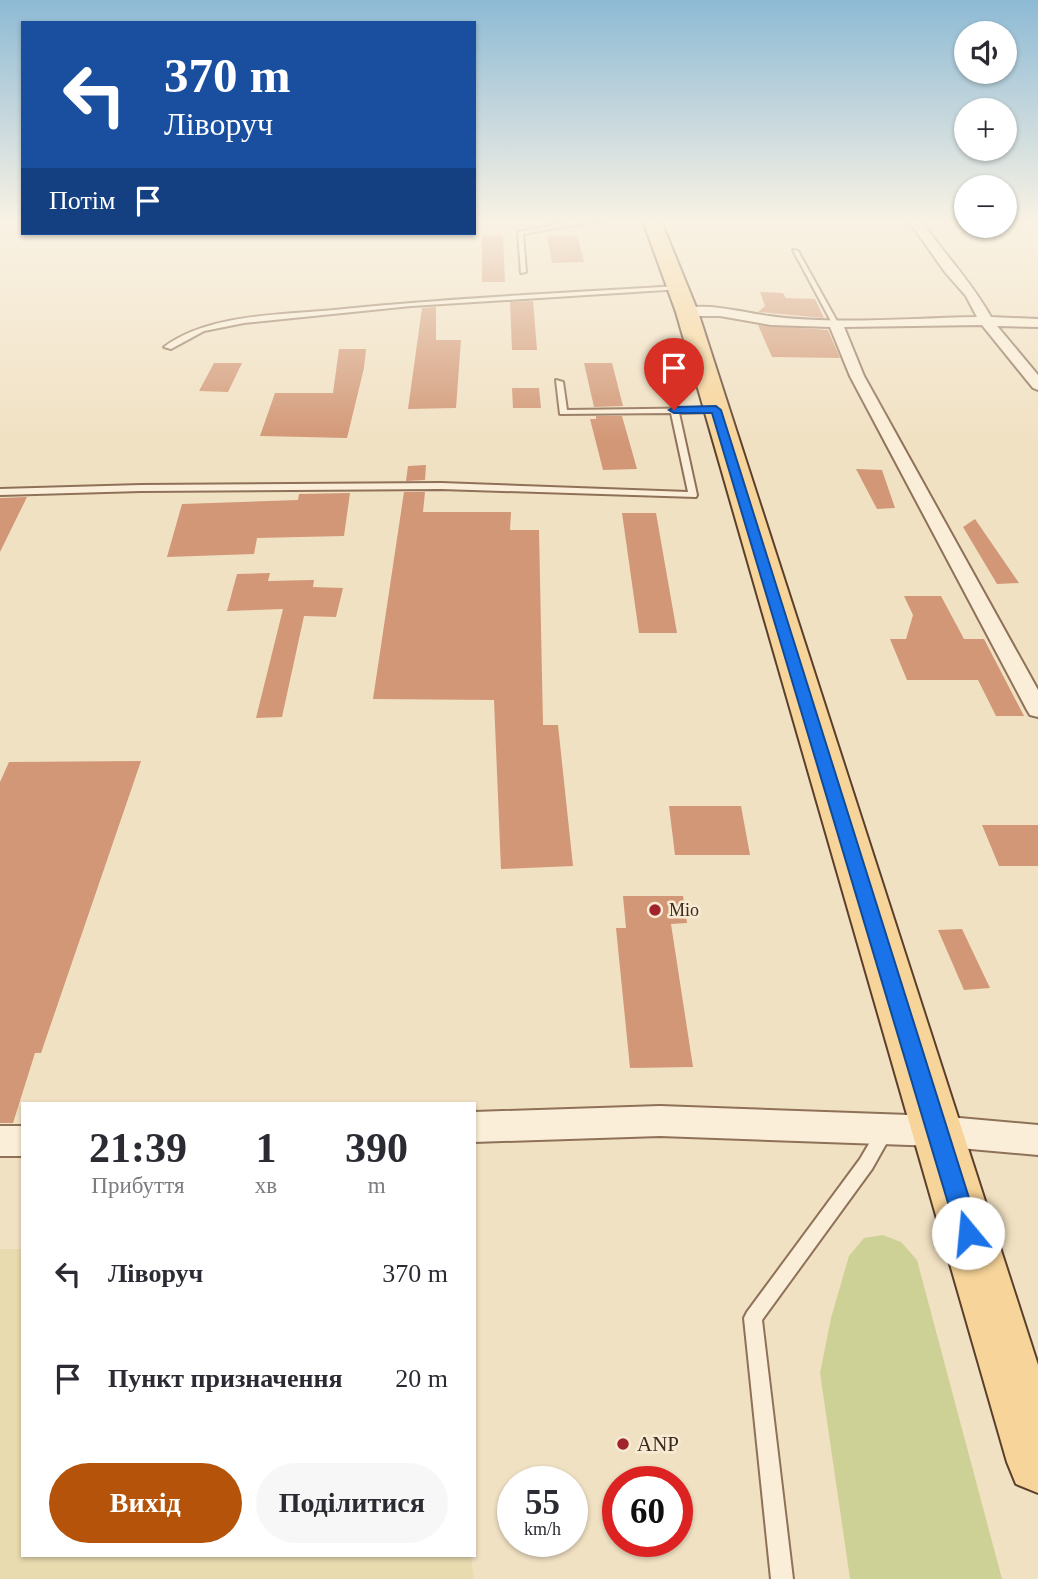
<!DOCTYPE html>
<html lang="uk">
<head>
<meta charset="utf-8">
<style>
  :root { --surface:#fff; --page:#f7f7f7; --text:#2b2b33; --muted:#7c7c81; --accent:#b45309 }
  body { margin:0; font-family:"Times New Roman",serif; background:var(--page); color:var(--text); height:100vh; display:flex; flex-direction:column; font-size:26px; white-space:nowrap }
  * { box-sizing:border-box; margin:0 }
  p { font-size:23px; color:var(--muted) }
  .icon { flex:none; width:38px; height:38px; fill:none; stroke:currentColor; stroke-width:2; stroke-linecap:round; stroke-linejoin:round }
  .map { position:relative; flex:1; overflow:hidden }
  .details { position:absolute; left:21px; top:1102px; width:455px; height:455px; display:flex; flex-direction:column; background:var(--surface); border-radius:0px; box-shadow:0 2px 5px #0004 }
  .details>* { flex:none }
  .guide { position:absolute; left:21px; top:21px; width:455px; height:214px; border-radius:0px; box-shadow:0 2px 5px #0004; background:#1a4fa0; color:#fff; overflow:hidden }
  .controls { position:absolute; left:954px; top:21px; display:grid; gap:14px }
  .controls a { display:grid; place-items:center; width:63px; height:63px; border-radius:50%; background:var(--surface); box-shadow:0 2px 5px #0004; font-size:35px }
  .speed { position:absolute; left:497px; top:1466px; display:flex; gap:14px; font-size:35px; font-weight:700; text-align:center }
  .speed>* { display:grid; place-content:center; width:91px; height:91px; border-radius:50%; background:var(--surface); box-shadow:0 2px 5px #0004; line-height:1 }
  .speed small { font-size:18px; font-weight:400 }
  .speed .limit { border:10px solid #d22; background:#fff; color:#111 }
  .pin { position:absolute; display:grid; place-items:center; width:60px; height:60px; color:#fff; margin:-72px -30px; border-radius:50% 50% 50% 0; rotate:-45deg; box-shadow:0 0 7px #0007 }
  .pin .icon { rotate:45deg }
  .me { position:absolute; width:77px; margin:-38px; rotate:343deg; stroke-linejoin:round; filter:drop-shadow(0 0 5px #0008) }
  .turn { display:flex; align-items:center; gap:24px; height:147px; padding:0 28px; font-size:32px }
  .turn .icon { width:91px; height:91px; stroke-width:2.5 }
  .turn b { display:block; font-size:49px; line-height:60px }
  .then { display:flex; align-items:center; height:66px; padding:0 28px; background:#0003; gap:14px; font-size:26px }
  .eta { display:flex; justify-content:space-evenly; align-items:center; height:119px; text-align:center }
  .eta b { font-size:42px; font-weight:700; line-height:49px }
  .primary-button { display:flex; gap:14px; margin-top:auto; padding:14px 28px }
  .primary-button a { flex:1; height:80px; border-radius:42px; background:var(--accent); color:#fff; font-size:28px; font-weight:700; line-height:80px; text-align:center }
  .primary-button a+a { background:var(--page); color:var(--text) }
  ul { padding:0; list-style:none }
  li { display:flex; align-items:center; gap:21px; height:105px; padding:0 28px }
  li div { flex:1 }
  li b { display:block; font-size:26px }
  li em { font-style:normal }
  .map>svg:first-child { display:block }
  .farmland { fill:#e8dbb0 }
  .green { fill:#ced196 }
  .building { fill:#d29776 }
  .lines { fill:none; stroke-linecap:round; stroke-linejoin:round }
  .lane-casing { stroke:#8e7158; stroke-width:4 }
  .street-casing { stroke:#8e7158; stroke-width:4 }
  .primary-casing { stroke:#5b3f2d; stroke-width:4 }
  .lane { fill:#fbeed8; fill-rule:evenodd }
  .street { fill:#fbeed8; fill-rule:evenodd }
  .primary { fill:#f7d499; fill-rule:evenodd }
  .route { fill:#1a73e8; stroke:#114b97; stroke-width:2 }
  .poi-dot { fill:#a1232c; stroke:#f8ebd4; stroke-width:2.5 }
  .labels { text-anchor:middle; stroke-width:5; stroke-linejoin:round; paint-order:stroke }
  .poi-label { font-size:18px; fill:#3c2a1e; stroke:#f8ebd4; text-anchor:start }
  .near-poi-label { font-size:21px; fill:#3c2a1e; stroke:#f8ebd4; text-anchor:start }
</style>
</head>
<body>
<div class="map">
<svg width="1038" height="1579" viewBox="0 0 1038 1579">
  <rect width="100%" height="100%" fill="#f1e1c3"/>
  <polygon class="farmland" points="0,1249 23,1249 23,1556 471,1556 474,1579 0,1579"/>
  <polygon class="green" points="883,1235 901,1242 917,1260 1002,1579 850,1579 820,1373 831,1318 849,1256 864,1238"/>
  <g class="building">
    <polygon points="482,235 503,235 505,282 482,282"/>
    <polygon points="547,235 577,235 584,262 552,263"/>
    <polygon points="760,292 783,293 786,298 815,299 824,318 758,312 765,306"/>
    <polygon points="533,301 537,350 512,350 510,302"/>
    <polygon points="436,307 436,340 461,340 456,408 408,409 422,308"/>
    <polygon points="758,325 828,330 840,358 772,357"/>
    <polygon points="339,349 366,349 364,368 347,438 260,436 275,393 333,393"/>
    <polygon points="214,363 242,363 228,392 199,391"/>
    <polygon points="584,363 612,363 623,406 594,407"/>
    <polygon points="512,388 539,388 541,408 513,408"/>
    <polygon points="596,416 622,416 637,469 603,470 590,419 596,419"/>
    <polygon points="426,465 425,480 406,481 408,466"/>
    <polygon points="856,469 882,470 895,508 877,509"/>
    <polygon points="404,492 425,492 423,512 511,512 510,530 539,530 543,725 558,725 573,866 501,869 494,700 373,699"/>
    <polygon points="350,493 344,536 257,538 254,554 167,557 182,504 298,500 299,494"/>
    <polygon points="27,497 0,552 0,498"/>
    <polygon points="622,513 656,513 677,633 639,633"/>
    <polygon points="975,519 1019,583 997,584 963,527"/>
    <polygon points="270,573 268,581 314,580 313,587 343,588 336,617 304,616 282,717 256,718 283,609 227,611 237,574"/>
    <polygon points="904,596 941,596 964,639 984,639 1024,716 996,716 978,680 907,680 890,639 906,639 913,615"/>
    <polygon points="141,761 41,1053 35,1053 13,1123 0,1123 0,782 9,762"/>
    <polygon points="669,806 741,806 750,855 675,855"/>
    <polygon points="982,825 1038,825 1038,866 999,866"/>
    <polygon points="623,896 683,896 687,923 671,924 693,1067 630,1068 616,928 626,928"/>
    <polygon points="962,929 990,988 964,990 938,930"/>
  </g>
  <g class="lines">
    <defs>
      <g id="lane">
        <polygon points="574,221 607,221 578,224 523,234 526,272 521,273 518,232"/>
        <polygon points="793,250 798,251 838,323 837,324 832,323"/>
        <path d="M679,286l2,1v2l-270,17 -167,17 -40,8 -33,18 -7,-2c44,-33 116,-32 170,-37 114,-12 230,-17 345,-24z"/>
        <polygon points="556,380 563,382 567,410 719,408 720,410 716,412 679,413 697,495 696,497 441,489 141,491 0,495 0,489 141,485 441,483 688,492 671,413 560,414"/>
        <polygon points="886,1123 892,1125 894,1130 872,1169 762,1320 793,1579 771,1579 744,1318 747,1312 860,1159 880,1125"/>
      </g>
      <g id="street">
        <path d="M909,221h12c23,32 51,62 70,96l47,2v8l-41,-1 41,49v15l-5,-2 -51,-63 -138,2 20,49 174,314v27l-8,-2 -3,-5 -177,-334 -20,-49 -59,-2 -51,-9h-33l-7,-4c15,-13 69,2 89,4 64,9 142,2 208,1l-11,-21 -21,-24z"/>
        <polygon points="660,1106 937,1116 1038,1125 1038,1155 937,1146 660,1136 474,1142 474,1112"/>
        <rect x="0" y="1126" width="23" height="30"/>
      </g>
      <polygon id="primary" points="643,221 661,221 698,312 1038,1365 1038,1493 1016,1484 1007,1462 676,312"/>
    </defs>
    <use href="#lane" class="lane-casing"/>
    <use href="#street" class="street-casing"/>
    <use href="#primary" class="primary-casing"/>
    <use href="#lane" class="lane"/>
    <use href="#street" class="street"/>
    <use href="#primary" class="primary"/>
  </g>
  <linearGradient id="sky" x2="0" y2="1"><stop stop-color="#8dbad5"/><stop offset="0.5" stop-color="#f9f2e4"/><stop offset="1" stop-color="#f9f2e4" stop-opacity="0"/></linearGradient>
  <rect width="1038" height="442" fill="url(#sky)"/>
  <polygon class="route" points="716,406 721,410 980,1233 976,1241 968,1244 960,1241 957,1233 712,413 674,413 669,410 674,407"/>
  <g class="poi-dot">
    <circle cx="655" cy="910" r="7"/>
    <circle cx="623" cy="1444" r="7"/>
  </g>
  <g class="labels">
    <g class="poi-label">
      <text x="669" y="916">Міо</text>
    </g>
    <g class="near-poi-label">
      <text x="637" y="1451">ANP</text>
    </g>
  </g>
</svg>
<div class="controls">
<a><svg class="icon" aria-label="sound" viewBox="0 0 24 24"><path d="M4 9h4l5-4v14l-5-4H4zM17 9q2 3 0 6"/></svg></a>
<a>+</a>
<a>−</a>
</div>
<div class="speed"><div>55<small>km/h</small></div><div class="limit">60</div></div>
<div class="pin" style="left:674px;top:410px;background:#d93025"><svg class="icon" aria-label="arrive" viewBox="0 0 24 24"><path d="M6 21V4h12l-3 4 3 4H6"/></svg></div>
<svg class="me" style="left:968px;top:1233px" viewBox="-20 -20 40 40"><circle r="19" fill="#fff"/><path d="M0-13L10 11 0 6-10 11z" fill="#1a73e8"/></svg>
<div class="guide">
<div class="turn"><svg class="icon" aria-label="left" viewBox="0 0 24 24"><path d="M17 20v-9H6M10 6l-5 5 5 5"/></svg><div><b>370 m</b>Ліворуч</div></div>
<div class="then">Потім<svg class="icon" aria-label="arrive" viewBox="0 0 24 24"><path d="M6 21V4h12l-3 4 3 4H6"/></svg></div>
</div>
<section class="details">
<div class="eta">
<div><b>21:39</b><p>Прибуття</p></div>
<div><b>1</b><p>хв</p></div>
<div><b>390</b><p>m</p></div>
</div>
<ul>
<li><svg class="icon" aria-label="left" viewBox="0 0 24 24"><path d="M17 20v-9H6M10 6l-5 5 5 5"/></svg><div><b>Ліворуч</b></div><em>370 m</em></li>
<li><svg class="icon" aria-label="arrive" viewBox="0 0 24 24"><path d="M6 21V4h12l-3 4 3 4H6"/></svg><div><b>Пункт призначення</b></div><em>20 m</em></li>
</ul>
<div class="primary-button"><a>Вихід</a><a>Поділитися</a></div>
</section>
</div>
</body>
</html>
